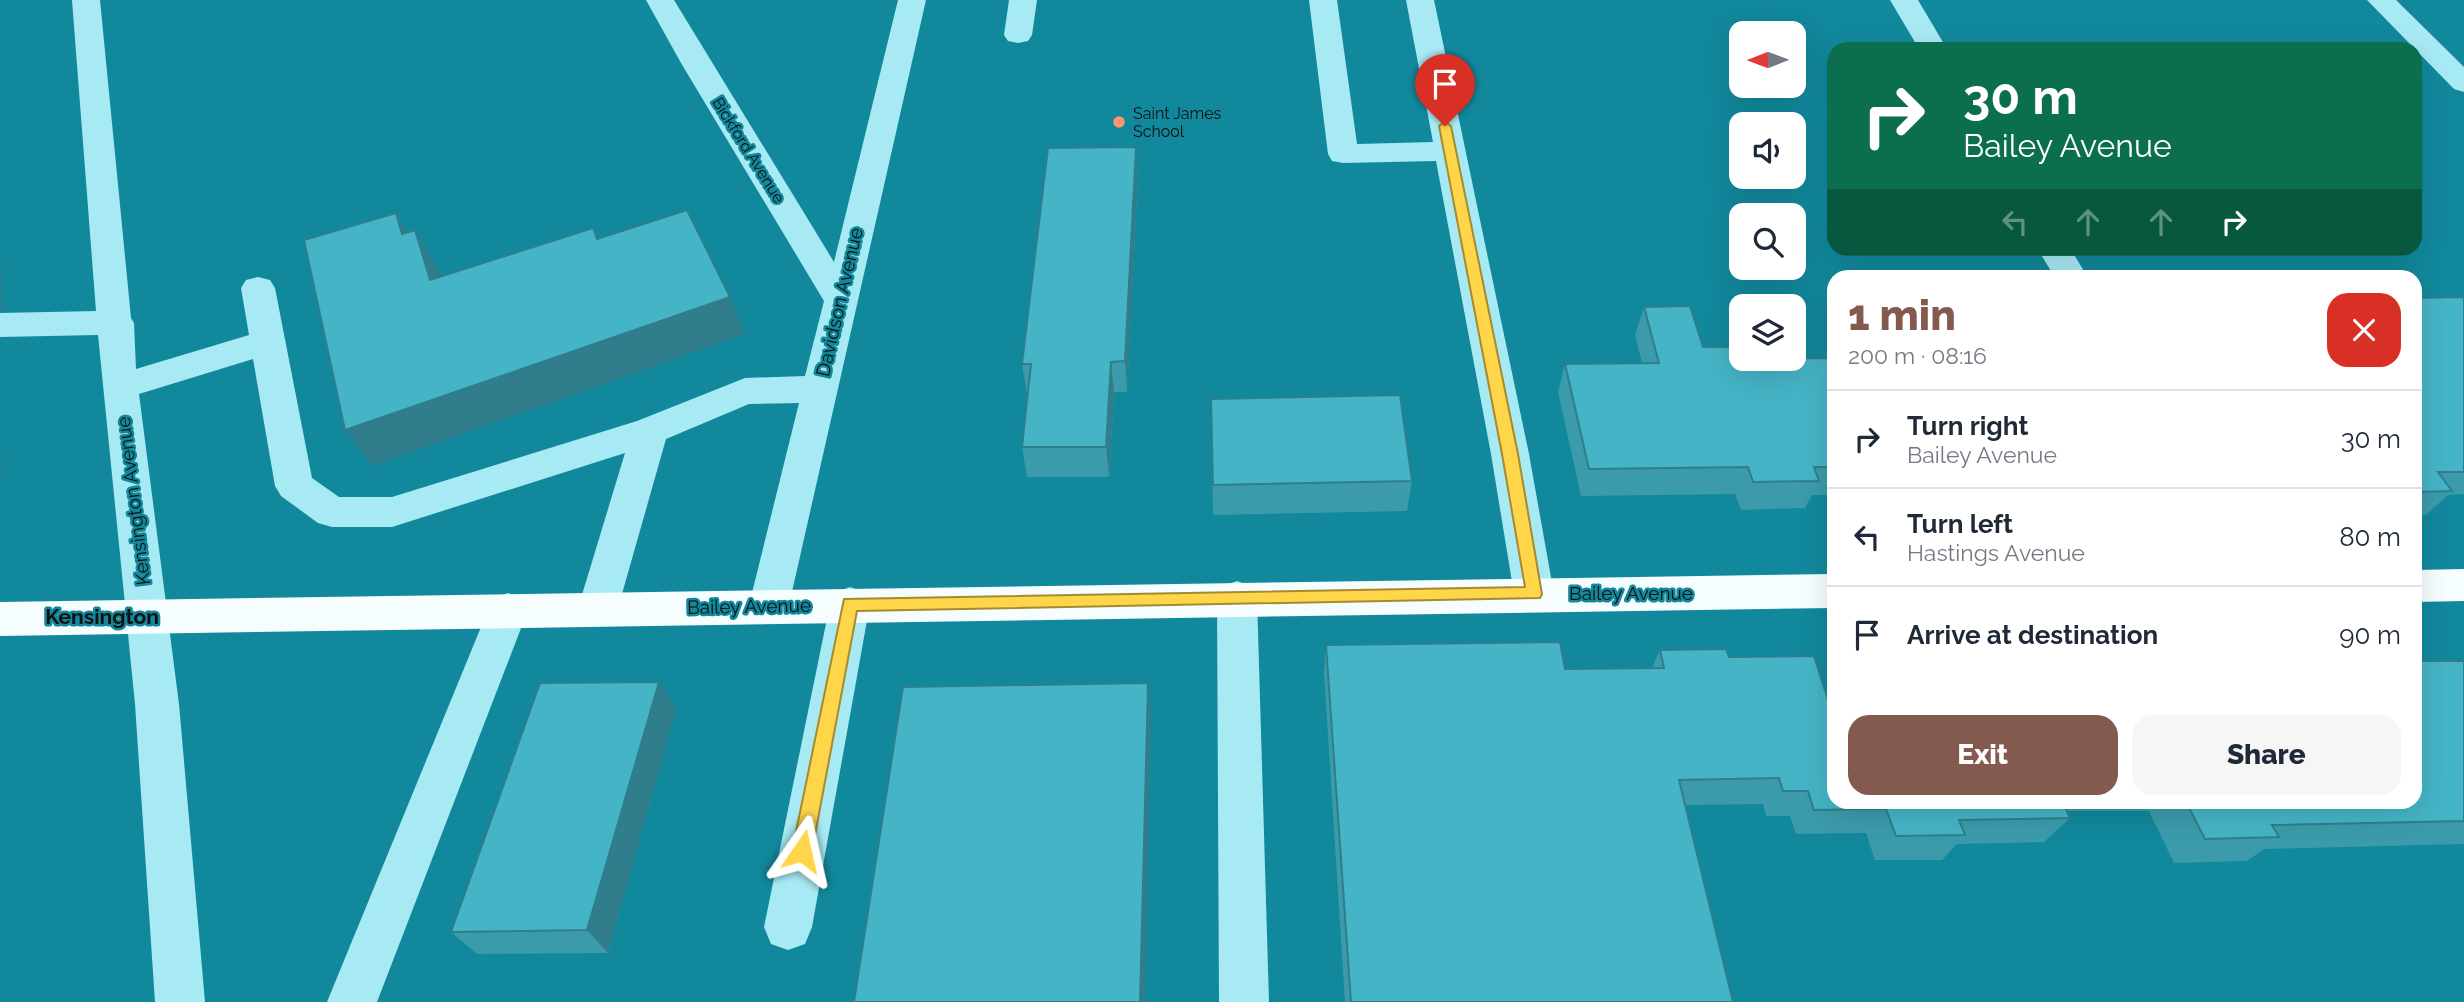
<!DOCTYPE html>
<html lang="en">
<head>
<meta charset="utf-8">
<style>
  :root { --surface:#fff; --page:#f6f6f7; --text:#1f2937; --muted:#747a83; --line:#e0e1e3; --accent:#845a4e }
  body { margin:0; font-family:Raleway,sans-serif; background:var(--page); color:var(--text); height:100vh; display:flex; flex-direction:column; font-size:26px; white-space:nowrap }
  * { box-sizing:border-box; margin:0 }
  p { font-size:23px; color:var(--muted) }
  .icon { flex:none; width:38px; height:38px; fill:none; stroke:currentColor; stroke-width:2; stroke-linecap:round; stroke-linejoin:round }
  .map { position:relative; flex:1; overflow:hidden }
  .side { position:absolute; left:1827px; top:270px; width:595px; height:539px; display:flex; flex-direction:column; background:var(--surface); border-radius:21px; box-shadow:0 7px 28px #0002 }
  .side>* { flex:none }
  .hud { position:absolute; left:1827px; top:42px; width:595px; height:214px; border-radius:21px; box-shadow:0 7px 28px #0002; background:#0b6e4f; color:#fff; overflow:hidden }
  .needle { width:46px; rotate:269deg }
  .controls { position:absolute; left:1729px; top:21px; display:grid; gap:14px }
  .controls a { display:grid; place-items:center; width:77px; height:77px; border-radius:14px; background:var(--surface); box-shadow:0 7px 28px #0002; font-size:35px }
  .pin { position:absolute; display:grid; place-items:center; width:60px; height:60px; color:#fff; margin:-72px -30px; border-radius:50% 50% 50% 0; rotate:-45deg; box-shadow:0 0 7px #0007 }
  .pin .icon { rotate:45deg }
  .me { position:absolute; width:77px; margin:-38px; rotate:11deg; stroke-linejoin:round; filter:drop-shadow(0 0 5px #0008) }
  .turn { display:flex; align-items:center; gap:24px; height:147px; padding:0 21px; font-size:32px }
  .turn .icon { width:91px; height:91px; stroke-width:2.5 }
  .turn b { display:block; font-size:49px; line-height:60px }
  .lanes { display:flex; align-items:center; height:66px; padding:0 21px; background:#0003; justify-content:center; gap:35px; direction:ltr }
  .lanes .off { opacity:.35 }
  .round { display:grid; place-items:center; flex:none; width:74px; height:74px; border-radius:21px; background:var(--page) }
  .headline { display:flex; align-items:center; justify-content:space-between; height:119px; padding:0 21px }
  h1 { font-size:42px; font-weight:800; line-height:52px; color:var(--accent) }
  .button { display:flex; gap:14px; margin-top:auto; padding:14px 21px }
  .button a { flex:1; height:80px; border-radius:21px; background:var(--accent); color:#fff; font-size:28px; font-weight:800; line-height:80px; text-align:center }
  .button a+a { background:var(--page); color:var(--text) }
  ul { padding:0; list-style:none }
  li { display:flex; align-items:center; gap:21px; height:98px; padding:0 21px; border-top:2px solid var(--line) }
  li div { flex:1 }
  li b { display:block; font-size:26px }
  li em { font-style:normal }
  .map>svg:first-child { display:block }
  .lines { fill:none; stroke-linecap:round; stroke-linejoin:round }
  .minor { fill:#a8eaf4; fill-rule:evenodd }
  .major { fill:#f5fdff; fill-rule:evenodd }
  .wall { fill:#3b9baa }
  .shaded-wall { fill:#307e8b }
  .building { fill:#45b4c6; stroke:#307e8b; stroke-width:2 }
  .route { fill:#ffd54a; stroke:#a68a30; stroke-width:2 }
  .poi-dot { fill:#ff966b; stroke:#12889c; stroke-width:2.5 }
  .labels { text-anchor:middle; stroke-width:5; stroke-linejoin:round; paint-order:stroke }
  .far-poi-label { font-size:16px; fill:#111; stroke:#12889c; text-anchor:start }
  .far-street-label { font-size:16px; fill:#111; stroke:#12889c }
  .street-label { font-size:19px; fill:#111; stroke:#12889c }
  .neighbourhood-label { font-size:21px; font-weight:bold; fill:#111; stroke:#12889c }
</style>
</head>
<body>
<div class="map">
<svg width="2464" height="1002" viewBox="0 0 2464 1002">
  <rect width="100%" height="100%" fill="#12889c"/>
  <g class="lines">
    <g class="minor">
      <polygon points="72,0 100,0 131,318 134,323 136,369 249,335 241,288 246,280 258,277 270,280 275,288 312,478 339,497 392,497 637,421 745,378 805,376 824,301 681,63 646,0 674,0 834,262 898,0 926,0 789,605 783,617 769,622 755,617 749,605 799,403 749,404 666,439 618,608 612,620 598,625 584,620 578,608 625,453 392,527 332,527 318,523 281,496 275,486 253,359 139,394 179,704 205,1002 155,1002 135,704 98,335 0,337 0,313 96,311"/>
      <polygon points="1009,0 1037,0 1032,35 1028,41 1018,43 1008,41 1004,35"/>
      <polygon points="1309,0 1337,0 1357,144 1433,142 1406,0 1434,0 1529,454 1554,594 1548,606 1534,611 1520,606 1514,594 1491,454 1436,161 1343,163 1332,161 1328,154"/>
      <polygon points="1890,0 1918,0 1947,49 1919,49"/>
      <polygon points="2367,0 2396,0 2464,67 2464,92 2454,89"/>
      <polygon points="2037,248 2070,248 2087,276 2054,276"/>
      <polygon points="1237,581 1251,586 1257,598 1269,1002 1219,1002 1217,598 1223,586"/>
      <polygon points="850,587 864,592 870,604 812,927 805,944 788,950 771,944 764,927 830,604 836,592"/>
      <polygon points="508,593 522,598 528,610 377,1002 327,1002 488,610 494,598"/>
    </g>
    <g class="major">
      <polygon points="2464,569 2464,601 2415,602 2415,570"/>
      <polygon points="1834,574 1834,608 0,636 0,602"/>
    </g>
  </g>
  <g class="wall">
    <polygon points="1136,147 1138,178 1127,392 1114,392 1109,477 1027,477 1022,447 1028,394 1027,394 1022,364"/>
    <polygon points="2464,297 2464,494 2448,495 2426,515 2415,515 2415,298"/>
    <polygon points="1644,307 1703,347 1741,359 1834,358 1834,495 1812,495 1805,508 1741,510 1735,494 1581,496 1558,392 1565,364 1642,363 1635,335"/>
    <polygon points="1211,399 1412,481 1407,511 1213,515"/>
    <polygon points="1326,645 1565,669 1652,668 1660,650 1729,657 1834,802 2415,802 2464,661 2464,844 2264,849 2247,861 2174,863 2149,811 2067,811 2070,818 2044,842 1957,844 1942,860 1875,860 1866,833 1796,834 1790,816 1766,816 1763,804 1685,805 1733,1002 1345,1002 1324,672"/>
    <polygon points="676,709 608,953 477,954 451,932"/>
  </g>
  <g class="shaded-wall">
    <polygon points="1136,147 1138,178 1127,392 1125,361"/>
    <polygon points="396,213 418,250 402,234"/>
    <polygon points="415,230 437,267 452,317 430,280"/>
    <polygon points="0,242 2,310 0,312"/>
    <polygon points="730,297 745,334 372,466 345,430"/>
    <polygon points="1111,362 1114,392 1109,477 1106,447"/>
    <polygon points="0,431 1,478 0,479"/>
    <polygon points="659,682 676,709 608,953 587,930"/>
    <polygon points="1148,683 1151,716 1145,1002 1140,1002"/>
  </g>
  <g class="building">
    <polygon points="1136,147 1125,361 1111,362 1106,447 1022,447 1031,364 1022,364 1048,148"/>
    <polygon points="687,210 730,297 345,430 304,240 396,213 402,234 415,230 430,280 593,228 597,239"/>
    <polygon points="2464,297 2464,472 2438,472 2452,491 2415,492 2415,298"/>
    <polygon points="1690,306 1703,347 1741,347 1741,359 1834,358 1834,467 1814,467 1819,481 1753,482 1748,467 1589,469 1565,364 1659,363 1644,307"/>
    <polygon points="1400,395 1412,481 1213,485 1211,399"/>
    <polygon points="1560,642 1565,669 1664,668 1660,650 1726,649 1729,657 1814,656 1829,703 1834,703 1834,802 2063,802 2070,818 1959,820 1965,835 1896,836 1886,809 1814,810 1808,791 1783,791 1779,778 1679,780 1733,1002 1351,1002 1326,645"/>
    <polygon points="2415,661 2464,661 2464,821 2272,825 2279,837 2205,839 2186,802 2415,802"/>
    <polygon points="659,682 587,930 451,932 540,683"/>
    <polygon points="1148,683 1140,1002 854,1002 903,687"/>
  </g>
  <polygon class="route" points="1445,122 1451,126 1518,454 1542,594 1540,598 857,611 812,851 809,857 802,860 795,857 792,851 844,599 1525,587 1502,454 1439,126"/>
  <circle class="poi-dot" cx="1119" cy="122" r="7"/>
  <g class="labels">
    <g class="far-poi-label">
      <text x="1133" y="119">Saint James<tspan x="1133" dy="18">School</tspan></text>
    </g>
    <g class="far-street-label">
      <text transform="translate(749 150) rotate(58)" y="6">Bickford Avenue</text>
    </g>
    <g class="street-label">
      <text transform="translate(839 302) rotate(-77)" y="7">Davidson Avenue</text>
      <text transform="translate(133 501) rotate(-97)" y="7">Kensington Avenue</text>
      <text x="1631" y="600">Bailey Avenue</text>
      <text transform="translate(749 606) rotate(-1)" y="7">Bailey Avenue</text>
    </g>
    <g class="neighbourhood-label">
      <text x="102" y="624">Kensington</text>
    </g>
  </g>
</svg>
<div class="controls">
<a><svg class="needle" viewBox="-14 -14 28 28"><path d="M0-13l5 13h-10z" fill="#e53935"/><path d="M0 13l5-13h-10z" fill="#747a83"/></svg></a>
<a><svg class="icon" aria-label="sound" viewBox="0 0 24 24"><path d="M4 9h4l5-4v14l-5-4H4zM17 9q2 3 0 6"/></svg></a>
<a><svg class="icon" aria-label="search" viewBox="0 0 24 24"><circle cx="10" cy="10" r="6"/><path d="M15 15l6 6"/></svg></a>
<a><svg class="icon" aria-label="layers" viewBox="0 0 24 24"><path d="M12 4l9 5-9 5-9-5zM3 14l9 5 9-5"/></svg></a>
</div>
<div class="pin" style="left:1445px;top:126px;background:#d93025"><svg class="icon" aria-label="arrive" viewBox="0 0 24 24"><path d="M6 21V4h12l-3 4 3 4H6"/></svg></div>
<svg class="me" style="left:802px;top:851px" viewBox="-20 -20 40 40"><path d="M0-17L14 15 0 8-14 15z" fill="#ffd54a" stroke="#fff" stroke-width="4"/></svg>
<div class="hud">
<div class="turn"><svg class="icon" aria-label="right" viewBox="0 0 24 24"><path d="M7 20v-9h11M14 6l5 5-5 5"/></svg><div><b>30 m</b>Bailey Avenue</div></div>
<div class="lanes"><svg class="icon off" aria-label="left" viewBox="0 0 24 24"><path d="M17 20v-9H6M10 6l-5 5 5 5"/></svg><svg class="icon off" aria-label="ahead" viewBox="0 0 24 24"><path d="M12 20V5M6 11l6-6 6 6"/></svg><svg class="icon off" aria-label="ahead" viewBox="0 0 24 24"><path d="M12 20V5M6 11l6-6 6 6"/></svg><svg class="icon" aria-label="right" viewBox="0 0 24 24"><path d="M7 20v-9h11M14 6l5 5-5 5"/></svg></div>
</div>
<section class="side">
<div class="headline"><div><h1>1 min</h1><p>200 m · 08:16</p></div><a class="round" style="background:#d93025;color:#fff"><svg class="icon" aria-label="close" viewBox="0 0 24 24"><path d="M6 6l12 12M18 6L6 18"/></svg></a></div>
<ul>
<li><svg class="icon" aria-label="right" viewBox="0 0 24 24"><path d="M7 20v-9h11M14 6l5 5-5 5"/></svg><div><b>Turn right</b><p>Bailey Avenue</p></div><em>30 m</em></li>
<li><svg class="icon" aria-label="left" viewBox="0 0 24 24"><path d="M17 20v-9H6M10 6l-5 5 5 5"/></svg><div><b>Turn left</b><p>Hastings Avenue</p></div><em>80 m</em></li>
<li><svg class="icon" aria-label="arrive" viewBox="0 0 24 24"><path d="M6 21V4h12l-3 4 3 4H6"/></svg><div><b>Arrive at destination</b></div><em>90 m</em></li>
</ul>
<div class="button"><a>Exit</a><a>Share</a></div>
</section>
</div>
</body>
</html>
